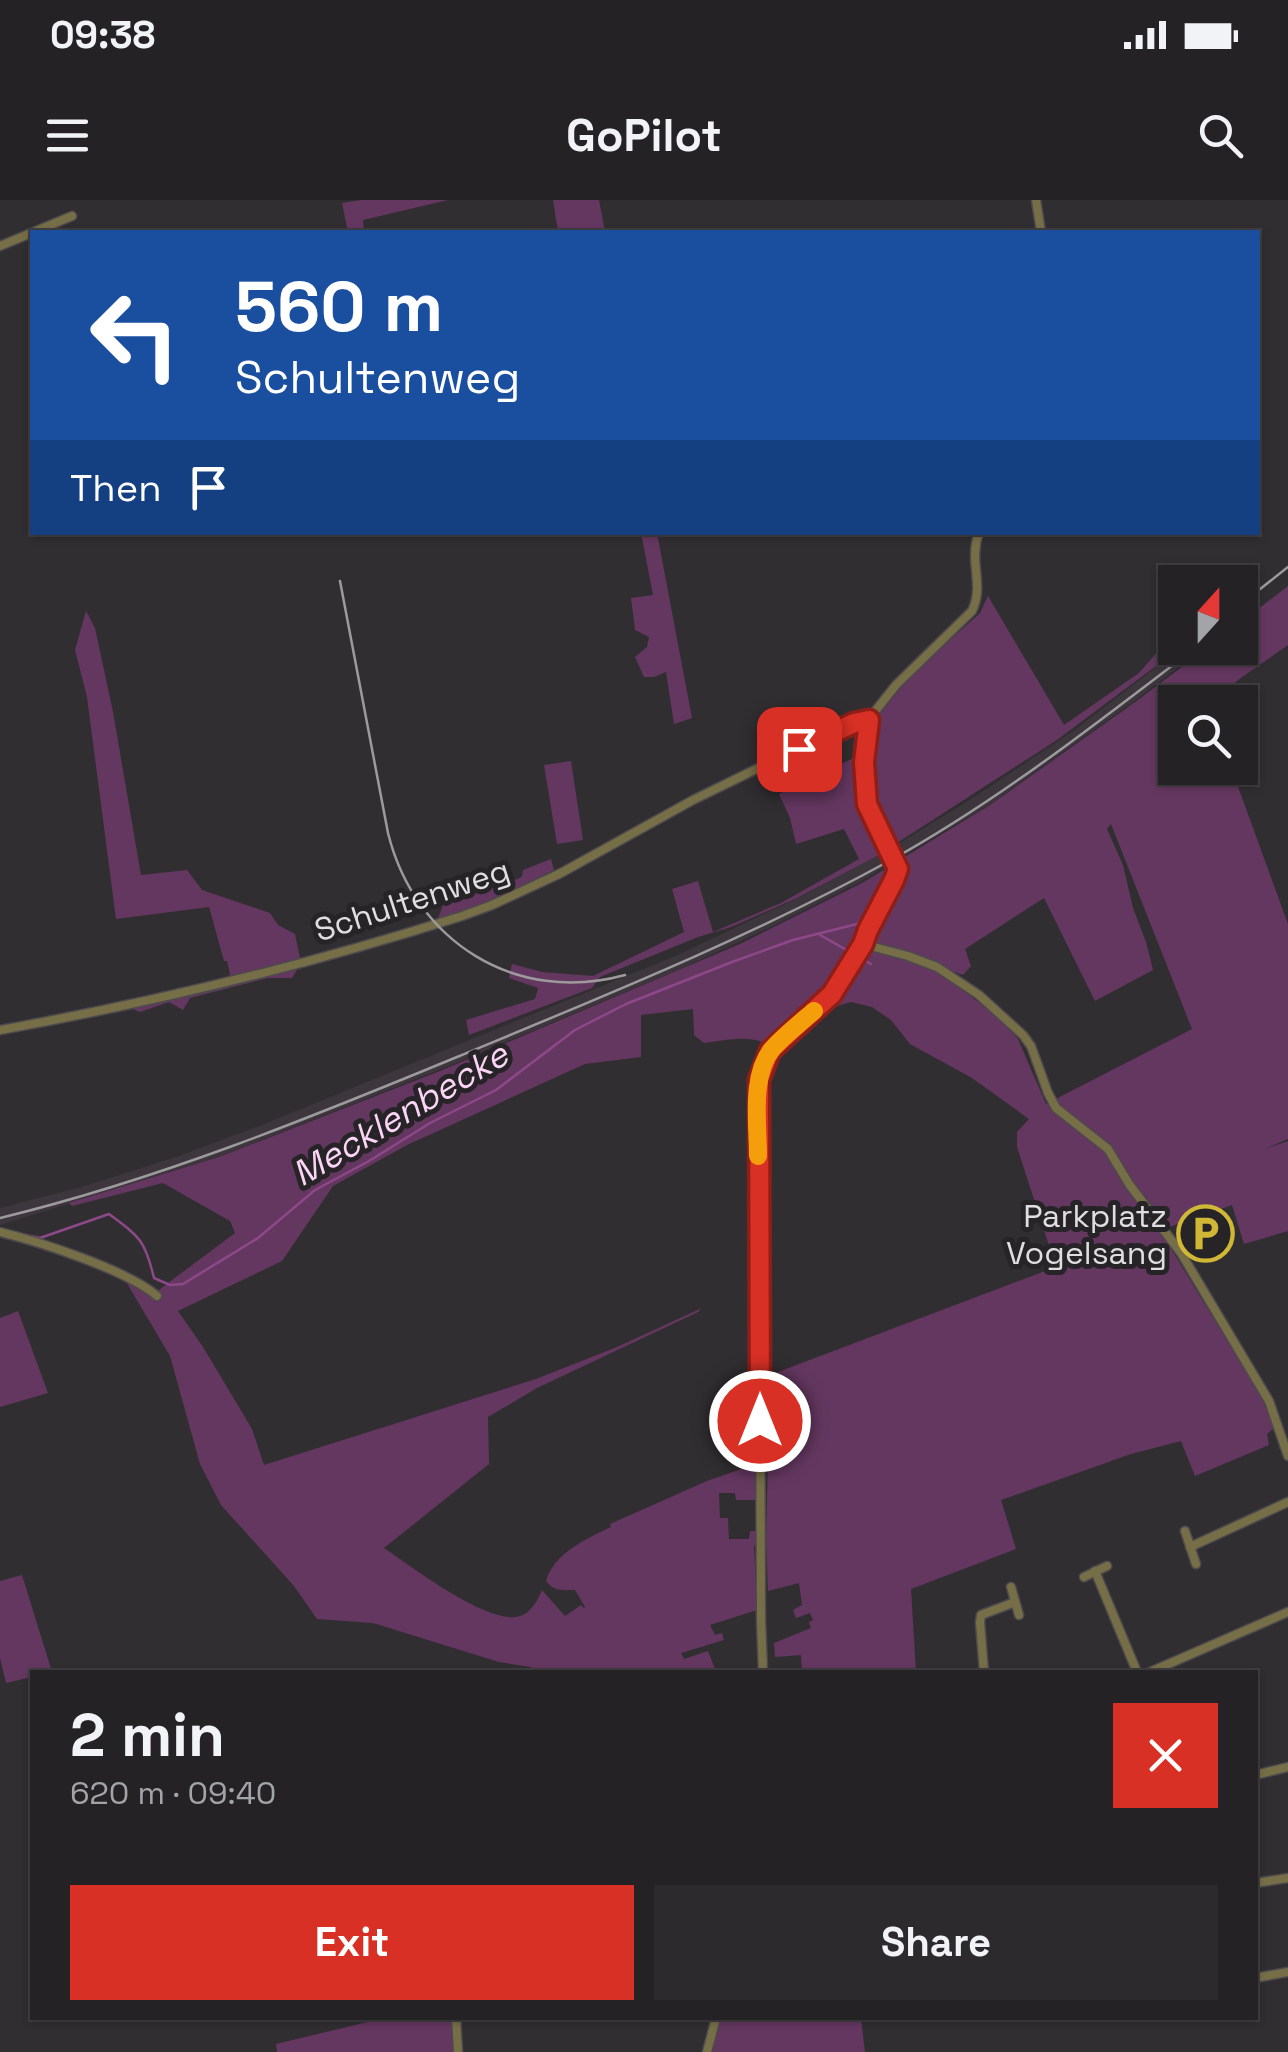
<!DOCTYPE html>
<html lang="en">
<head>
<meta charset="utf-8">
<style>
  :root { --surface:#252225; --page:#2d2a2d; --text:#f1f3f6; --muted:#a3a4a7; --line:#423f42; --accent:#d93025 }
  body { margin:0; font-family:"Space Grotesk",sans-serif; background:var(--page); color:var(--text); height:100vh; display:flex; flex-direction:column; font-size:38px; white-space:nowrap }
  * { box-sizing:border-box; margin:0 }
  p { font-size:32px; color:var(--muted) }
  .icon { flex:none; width:55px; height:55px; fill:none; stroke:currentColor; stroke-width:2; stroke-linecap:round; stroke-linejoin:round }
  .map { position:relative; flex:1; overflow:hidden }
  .panel { position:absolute; left:30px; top:1470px; width:1228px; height:350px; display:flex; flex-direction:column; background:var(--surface); border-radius:0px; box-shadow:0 2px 8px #0004,0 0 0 2px var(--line) }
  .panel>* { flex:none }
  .banner { position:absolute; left:30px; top:30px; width:1230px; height:305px; border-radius:0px; box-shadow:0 2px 8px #0004,0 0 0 2px var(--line); background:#1a4fa0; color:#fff; overflow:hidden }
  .needle { width:65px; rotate:21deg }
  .fabs { position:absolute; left:1158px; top:365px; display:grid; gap:20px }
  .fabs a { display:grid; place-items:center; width:100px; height:100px; border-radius:0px; background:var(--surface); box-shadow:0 2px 8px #0004,0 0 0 2px var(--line); font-size:50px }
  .pin { position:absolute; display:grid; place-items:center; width:85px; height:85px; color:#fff; margin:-42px; border-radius:20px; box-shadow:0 5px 15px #0006 }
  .me { position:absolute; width:110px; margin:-55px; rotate:0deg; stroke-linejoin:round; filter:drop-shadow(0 0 8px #0008) }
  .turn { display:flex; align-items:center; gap:35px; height:210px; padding:0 40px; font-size:45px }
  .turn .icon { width:130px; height:130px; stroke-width:2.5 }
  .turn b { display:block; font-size:70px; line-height:85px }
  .then { display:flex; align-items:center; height:95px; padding:0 40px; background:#0003; gap:20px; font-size:38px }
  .round { display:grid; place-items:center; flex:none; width:105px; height:105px; border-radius:0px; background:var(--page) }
  .summary { display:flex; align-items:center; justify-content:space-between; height:170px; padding:0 40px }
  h1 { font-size:60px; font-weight:700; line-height:75px }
  .action { display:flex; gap:20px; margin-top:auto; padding:20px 40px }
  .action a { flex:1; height:115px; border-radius:0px; background:var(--accent); color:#fff; font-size:40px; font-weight:700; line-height:115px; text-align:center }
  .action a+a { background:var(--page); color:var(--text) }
  .status { display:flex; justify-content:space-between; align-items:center; height:70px; padding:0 50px; background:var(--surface); direction:ltr }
  .status svg { height:28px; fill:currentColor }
  header { display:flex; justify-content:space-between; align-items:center; height:130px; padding:0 40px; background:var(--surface); font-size:45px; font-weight:700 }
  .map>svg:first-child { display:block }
  .built { fill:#3e363d }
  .green { fill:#643760; fill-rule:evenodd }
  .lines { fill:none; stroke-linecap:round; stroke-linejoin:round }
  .stream { stroke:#8d4888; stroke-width:2.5 }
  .minor-casing { stroke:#4d4a4d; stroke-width:11 }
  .minor { stroke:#766e47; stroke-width:8 }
  .rail { stroke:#9d9a9d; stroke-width:2.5 }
  .route-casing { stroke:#8d1f18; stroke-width:25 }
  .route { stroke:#d93025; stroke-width:18 }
  .slow { stroke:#f59e0b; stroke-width:18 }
  .labels { text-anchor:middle; stroke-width:10; stroke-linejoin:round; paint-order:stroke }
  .street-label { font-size:32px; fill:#e0dee0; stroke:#272427 }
  .poi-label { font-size:32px; fill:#e0dee0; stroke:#272427; text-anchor:end }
  .water-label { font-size:35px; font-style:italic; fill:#fbd4f6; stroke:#272427 }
</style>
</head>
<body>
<div class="status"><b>09:38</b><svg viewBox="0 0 49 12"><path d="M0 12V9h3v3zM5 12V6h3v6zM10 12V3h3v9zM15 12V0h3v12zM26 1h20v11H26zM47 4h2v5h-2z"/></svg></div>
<header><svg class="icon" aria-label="menu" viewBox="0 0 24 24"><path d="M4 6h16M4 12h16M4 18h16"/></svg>GoPilot<svg class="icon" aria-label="search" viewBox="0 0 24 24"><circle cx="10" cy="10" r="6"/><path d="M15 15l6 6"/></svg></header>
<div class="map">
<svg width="1288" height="1852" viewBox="0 0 1288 1852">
  <rect width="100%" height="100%" fill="#312e31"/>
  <polygon class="built" points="1181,448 1203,448 1137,499 989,605 858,683 769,728 685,767 439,870 218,957 0,1025 0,1008 82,987 179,956 262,925 680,754 802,696 887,651 979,594 1076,529"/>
  <g class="green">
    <polygon points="361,0 448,0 363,20 364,32 348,32 342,3"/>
    <polygon points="553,0 599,0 605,32 558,32"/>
    <polygon points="641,333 657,333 692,518 674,524 666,472 654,477 644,477 635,457 647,447 649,437 635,430 631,398 653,395"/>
    <path d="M1288,386v59l-50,35 -23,22h-40v66h53l9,16 51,140v215l-23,10 23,-8v90l-44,13 -12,-39 -65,23 -22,-32 -5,2 121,198 13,32 -7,6 2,11 -74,31 -14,-35 -50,13 -130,46 15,49 -105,40 5,83h-114l-1,-17 -26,2 -1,-14 37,-15 -2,-6 4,-2 -3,-7 -14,5 -3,-8 9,-5 -3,-22 -31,8 -2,-51 4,-165 286,-108 -39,-120v-15l12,-13 -57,-41 -62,-34 -19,-24 -19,-13 -21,-5 -14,4 -56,45c-29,-18 -45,-12 -77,-8l-10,-8 -1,-26 -52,6v42l-56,7 -178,81 -74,41 -51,75 -104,50 25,36 49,82 12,36 272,-86 81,-32 85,-39 -4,4 -161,76 -49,29 1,47 -105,84c28,19 99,73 132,69 14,-2 21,-15 26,-27l23,26 16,-11 3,3 1,-1 -10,-17c-13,0 -20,2 -29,-9 8,-28 40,-42 65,-54l-1,-3 97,-43 40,-14 9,5 2,28h-22l-1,-7h-16l1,25h8l1,21h20l1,-8h7v13l-3,2 3,64 -47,15 5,10 7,-2 2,7 -43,13 3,6 24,-8 8,21h-179l-7,-5 -31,-5 -126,-39 -56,-4 -23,-33 -73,-81 -21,-41 -30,-108 -45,-76 27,15 83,-62 -5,-12 -67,-38 -91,23 -3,-3 150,-46 221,-86 300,-127 122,-61 128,-78 148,-105 69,-52h33v-25zM1111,624l81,205 -146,75 -28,-65 -22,-24 -58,-43 -31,-14 -43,-13 44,10 55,20 8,-9 -6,-17 79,-51 51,103 58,-31 -7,-28 -13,-34 -10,-43 -16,-36z"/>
    <polygon points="988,396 1064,525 1139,473 1165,443 1175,436 1175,448 1180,448 1057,540 897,643 891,636 868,589 873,523 910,476 980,413"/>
    <polygon points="86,411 95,428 113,512 141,675 187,670 202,690 270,713 278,725 295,734 301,763 292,778 268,778 190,798 183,810 169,802 140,812 124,805 231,778 227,761 224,761 209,707 116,719 87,497 75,450"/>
    <polygon points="860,555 863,599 885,652 797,698 731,727 698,737 600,777 592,788 469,835 466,820 535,799 538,788 509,778 512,764 542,772 593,776 684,732 672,689 698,681 713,732 781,703 859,659 844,629 796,644 790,618 779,594"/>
    <polygon points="571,561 583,640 557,644 544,565"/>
    <polygon points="551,659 554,670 489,702 458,713 436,724 443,705 520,678 522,676 523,670"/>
    <polygon points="18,1111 48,1193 0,1207 0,1118"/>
    <polygon points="22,1375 52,1472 32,1472 32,1477 6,1483 0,1458 0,1381"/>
    <polygon points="372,1818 453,1818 454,1852 277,1852 276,1844 372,1821"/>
    <polygon points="721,1818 875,1818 861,1819 865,1852 711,1852"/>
  </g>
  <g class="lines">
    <g class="stream">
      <polyline points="820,735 852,753"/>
      <polyline points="859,757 871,764"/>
      <path d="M12,1032l28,6 69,-24c31,23 36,26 45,64l16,7 13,-1 75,-46 57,-48 54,-29 61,-38 66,-33 79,-60 51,-26 106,-42 61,-22 72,-18"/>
    </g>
    <defs>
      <g id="minor">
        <polyline points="1036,0 1041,32"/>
        <polyline points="0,46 72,16"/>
        <polyline points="863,744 908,756 937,767 979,795 1023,835 1031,846 1048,893 1056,908 1108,949 1129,984 1181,1053 1269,1201 1288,1256"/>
        <path d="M0,830c156,-28 311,-66 462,-114l30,-11 69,-32 132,-73 137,-67 24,-10 15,-4"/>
        <path d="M0,1032c40,10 127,38 157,64"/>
        <polyline points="1185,1331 1196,1364"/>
        <polyline points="1190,1347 1288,1302"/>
        <polyline points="1095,1371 1137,1472"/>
        <polyline points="1084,1377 1107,1366"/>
        <polyline points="1011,1387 1019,1415"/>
        <path d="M763,1472l-2,-52 -2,-539 11,-30 62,-57 31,-50 5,-14 28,-56 1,-10 -30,-59 -3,-42 5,-44 27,-34 76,-74c13,-27 -4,-48 7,-79"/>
        <polyline points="984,1472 980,1422 981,1415 1015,1402"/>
        <polyline points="1150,1472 1288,1412"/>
        <polyline points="1255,1575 1288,1567"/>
        <polyline points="1255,1683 1288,1678"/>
        <polyline points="1255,1778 1288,1772"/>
        <polyline points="456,1818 458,1852"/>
        <polyline points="707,1852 716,1818"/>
      </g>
    </defs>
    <use href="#minor" class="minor-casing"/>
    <use href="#minor" class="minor"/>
    <g class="rail">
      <path d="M340,381l48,252c27,109 128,172 237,142"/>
      <polyline points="1240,405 1288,367"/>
      <path d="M0,1018c157,-38 307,-99 457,-161 147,-61 294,-120 434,-197 108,-60 206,-137 304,-212"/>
    </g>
  </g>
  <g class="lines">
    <defs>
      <polyline id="route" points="760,1221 759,880 770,851 832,794 863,744 868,730 894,680 898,669 867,604 864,562 869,520 854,523 799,549"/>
    </defs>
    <use href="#route" class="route-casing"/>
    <use href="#route" class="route"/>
    <path class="slow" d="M758,956c0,-32 -8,-81 15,-108 12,-13 27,-25 41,-37"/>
  </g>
  <defs>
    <symbol id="parking-ring" viewBox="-11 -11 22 22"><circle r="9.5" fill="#272427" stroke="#d0b736" stroke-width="1.5"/><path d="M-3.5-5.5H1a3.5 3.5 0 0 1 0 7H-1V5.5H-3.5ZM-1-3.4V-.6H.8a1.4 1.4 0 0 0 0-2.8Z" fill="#d0b736"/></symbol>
  </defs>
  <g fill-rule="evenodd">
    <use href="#parking-ring" x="1174" y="1002" width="63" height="63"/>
  </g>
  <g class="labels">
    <g class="street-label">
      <text transform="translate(412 700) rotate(-18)" y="11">Schultenweg</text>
    </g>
    <g class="poi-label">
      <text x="1167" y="1027">Parkplatz<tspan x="1167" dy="37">Vogelsang</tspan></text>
    </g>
    <g class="water-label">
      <text transform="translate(400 914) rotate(-31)" y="12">Mecklenbecke</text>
    </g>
  </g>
</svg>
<div class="fabs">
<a><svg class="needle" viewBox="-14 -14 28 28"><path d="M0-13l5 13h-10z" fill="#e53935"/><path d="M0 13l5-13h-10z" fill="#a3a4a7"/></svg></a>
<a><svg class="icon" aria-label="search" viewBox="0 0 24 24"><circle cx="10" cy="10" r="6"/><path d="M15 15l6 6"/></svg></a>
</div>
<div class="pin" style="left:799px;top:549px;background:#d93025"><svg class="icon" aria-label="arrive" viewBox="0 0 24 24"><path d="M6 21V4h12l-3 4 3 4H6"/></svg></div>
<svg class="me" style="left:760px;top:1221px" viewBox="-20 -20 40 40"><circle r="17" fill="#d93025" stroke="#fff" stroke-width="3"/><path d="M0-11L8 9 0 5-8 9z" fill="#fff"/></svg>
<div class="banner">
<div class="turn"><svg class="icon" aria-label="left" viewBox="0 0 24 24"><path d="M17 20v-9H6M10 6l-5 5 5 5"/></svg><div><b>560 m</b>Schultenweg</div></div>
<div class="then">Then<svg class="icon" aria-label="arrive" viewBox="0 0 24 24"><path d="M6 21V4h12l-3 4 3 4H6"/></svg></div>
</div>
<section class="panel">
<div class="summary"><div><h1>2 min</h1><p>620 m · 09:40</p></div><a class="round" style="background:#d93025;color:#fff"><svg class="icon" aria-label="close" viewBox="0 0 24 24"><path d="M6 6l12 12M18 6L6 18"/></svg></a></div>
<div class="action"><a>Exit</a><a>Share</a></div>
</section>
</div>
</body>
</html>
